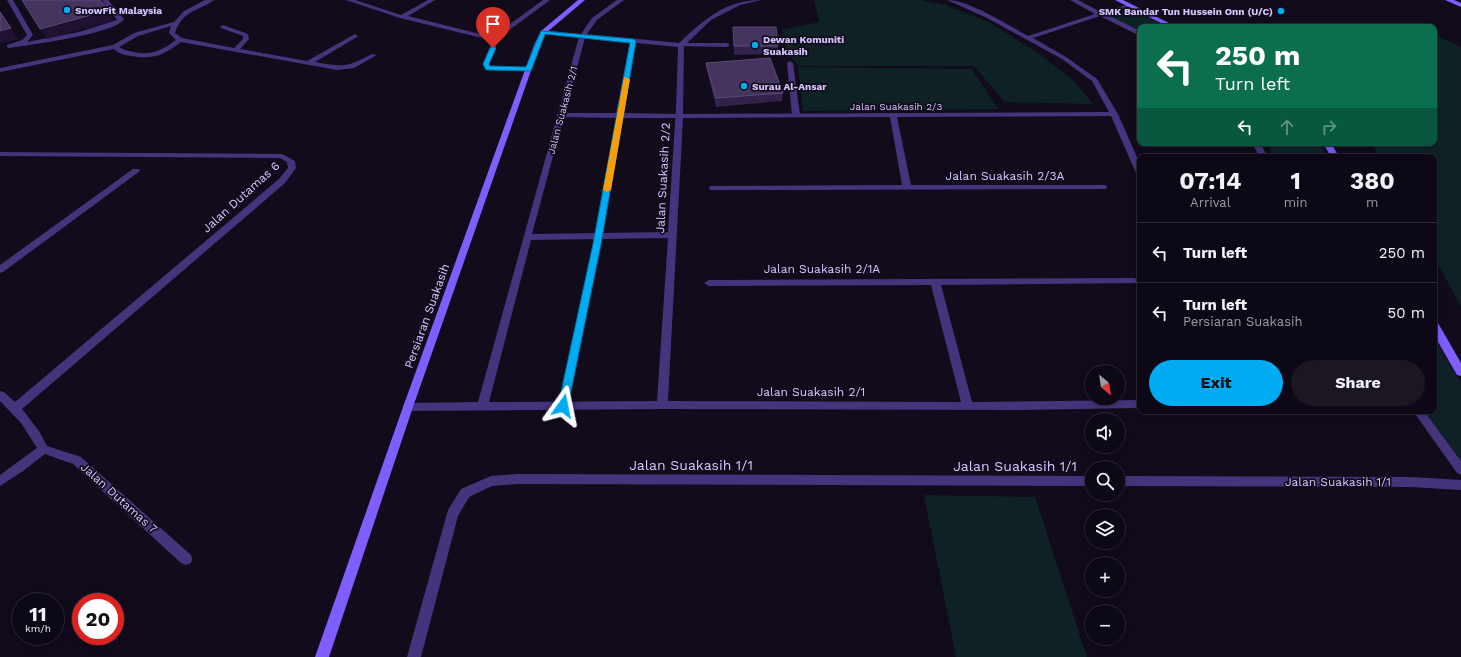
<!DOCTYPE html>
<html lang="en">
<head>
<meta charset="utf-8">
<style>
  :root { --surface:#0d0815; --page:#1b1622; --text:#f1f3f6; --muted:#9a9aa0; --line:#2d2934; --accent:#00abf1 }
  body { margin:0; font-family:"Work Sans",sans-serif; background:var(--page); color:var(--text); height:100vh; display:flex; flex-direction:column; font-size:15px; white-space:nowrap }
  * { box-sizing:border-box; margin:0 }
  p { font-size:13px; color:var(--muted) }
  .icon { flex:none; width:22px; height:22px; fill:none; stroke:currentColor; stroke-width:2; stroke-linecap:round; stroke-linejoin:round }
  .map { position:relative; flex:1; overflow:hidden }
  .panel { position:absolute; left:1137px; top:154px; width:300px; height:260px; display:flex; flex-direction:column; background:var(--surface); border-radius:8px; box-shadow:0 2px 10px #0003,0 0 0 1px var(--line) }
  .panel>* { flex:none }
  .guide { position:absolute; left:1137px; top:24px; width:300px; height:122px; border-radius:8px; box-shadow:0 2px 10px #0003,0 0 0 1px var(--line); background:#0b6e4f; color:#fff; overflow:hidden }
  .needle { width:26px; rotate:150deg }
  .controls { position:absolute; left:1085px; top:365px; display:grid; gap:8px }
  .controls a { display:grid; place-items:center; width:40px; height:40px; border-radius:50%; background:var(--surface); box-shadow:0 2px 10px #0003,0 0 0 1px var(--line); font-size:20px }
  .speed { position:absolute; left:12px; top:593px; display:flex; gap:8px; font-size:20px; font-weight:700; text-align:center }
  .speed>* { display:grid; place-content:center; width:52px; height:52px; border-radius:50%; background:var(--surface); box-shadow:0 2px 10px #0003,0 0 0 1px var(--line); line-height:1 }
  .speed small { font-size:10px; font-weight:400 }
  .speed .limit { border:6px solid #d22; background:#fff; color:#111 }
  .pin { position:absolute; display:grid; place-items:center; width:34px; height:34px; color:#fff; margin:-41px -17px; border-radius:50% 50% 50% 0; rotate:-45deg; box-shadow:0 0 4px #0007 }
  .pin .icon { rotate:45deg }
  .me { position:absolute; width:44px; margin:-22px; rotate:12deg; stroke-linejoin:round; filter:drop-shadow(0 0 3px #0008) }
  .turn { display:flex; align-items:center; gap:14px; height:84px; padding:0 12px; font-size:18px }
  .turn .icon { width:52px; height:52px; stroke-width:2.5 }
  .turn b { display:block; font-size:28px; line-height:34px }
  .lanes { display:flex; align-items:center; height:38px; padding:0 12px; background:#0003; justify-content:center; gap:20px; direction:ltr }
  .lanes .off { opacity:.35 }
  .eta { display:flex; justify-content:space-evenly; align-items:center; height:68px; text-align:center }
  .eta b { font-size:24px; font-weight:700; line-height:28px }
  .button { display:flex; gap:8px; margin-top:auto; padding:8px 12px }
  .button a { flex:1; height:46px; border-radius:24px; background:var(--accent); color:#111; font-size:16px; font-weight:700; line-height:46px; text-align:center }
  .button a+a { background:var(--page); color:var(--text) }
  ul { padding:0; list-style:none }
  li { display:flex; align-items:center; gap:12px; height:60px; padding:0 12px; border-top:1px solid var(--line) }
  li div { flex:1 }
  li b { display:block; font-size:15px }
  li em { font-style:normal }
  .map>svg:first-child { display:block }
  .green { fill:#0e2226 }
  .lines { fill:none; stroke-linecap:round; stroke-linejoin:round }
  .lane { fill:#45347c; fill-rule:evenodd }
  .street { fill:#45347c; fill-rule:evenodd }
  .secondary { fill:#7f5dff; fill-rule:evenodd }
  .wall { fill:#32224b }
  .shaded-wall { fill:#1e1230 }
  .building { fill:#44345e; stroke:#5b4b77 }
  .route { fill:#00abf1; stroke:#006f9d }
  .slow { fill:#f59e0b }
  .poi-dot { fill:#00abf1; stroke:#110b1c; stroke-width:1.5 }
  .labels { text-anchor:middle; stroke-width:3.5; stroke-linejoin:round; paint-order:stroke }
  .far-poi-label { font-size:10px; font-weight:bold; fill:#d7c6ff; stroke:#110b1c; text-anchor:start }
  .far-street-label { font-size:10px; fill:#d7c6ff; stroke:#110b1c }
  .street-label { font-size:12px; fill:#d7c6ff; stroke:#110b1c }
  .near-street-label { font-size:14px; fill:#d7c6ff; stroke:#110b1c }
</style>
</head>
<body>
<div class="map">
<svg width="1461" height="657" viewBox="0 0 1461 657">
  <rect width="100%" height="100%" fill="#110b1c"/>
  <g class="green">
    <polygon points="814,0 921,0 945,5 989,22 1041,55 1075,82 1093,104 1005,102 974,66 799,66 788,54 782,30 819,22"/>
    <polygon points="1129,8 1168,27 1140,27 1140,31 1108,15"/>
    <polygon points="1434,34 1461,47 1461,306 1434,257 1434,157 1379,157 1371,143 1434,143"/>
    <polygon points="798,67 972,69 998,109 803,111"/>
    <polygon points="1266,143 1319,143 1327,157 1275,157"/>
    <polygon points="1434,338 1461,383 1461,460 1424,411 1434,411"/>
    <polygon points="924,495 1035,497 1087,657 956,657"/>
  </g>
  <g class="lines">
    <g class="lane">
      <path d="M7,0h6l20,35 -6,7 52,-10 38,-12 -15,-20h6l16,19c-8,15 -96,26 -115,29l-2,-1v-2l15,-5 5,-5z"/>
      <path d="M205,0h9c-16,12 -31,9 -39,33l7,5 52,10 9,-9v-3l-22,-8 -1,-1 3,-2 25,9 1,5 -9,10 67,12 48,-27 3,2 -1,1 -42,25c30,5 30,6 57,-8l5,1 -23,13 -17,2 -156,-28c-18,13 -27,18 -50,14 -6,-1 -12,-2 -17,-7l-114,23v-4l113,-23 21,-12 40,-11 10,-11zM171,26l-2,7 7,7c-14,10 -24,16 -42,12 -6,-1 -10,-2 -15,-5l19,-11z"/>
      <polygon points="633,39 636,41 624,113 679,114 683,116 679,118 623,118 601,244 568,406 567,409 563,410 559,409 558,406 593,244 616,118 560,117 556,115 560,113 616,113 630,41"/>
      <polygon points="681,43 727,43 730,45 727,47 679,46 678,45"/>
      <polygon points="790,61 793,63 800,115 796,117 792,115 787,63"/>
    </g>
    <g class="street">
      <polygon points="346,0 355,0 401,15 428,0 435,0 408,16 492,37 543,0 550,0 496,40 496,48 489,64 490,66 530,68 531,69 528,71 486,69 483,64 490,48 490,40 400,18"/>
      <path d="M617,0h7l-27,20 -10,14 92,9c25,-23 46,-43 82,-43l-21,5 -29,15 -27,26 -1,68 426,-2 -17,-31 -30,-22 -75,-41 -40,-18c22,0 61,25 81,36l67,-22 -25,-14h8l23,12 29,-8v2l-24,8 34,17v5l-40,-20 -67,22 33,19 31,22 21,35 22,50v11l-4,-2 -25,-57 -214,1 14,68h195l1,2 -1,2 -393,1h-3l-1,-2 1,-2 192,-1 -12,-68 -207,1 -15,283 293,1 -30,-117 -222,1 -5,-3 5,-3 425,-2 3,1 2,2 -2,2 -196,2 31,117 168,-2v8l-121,2 -357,-1 -254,2 -4,-1 -1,-3 1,-3 4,-1 70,-1 101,-365 -36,-3 -3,-2 3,-2 38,4 11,-16zM585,38l93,9 -2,61 -8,124 -136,2zM668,238l-11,163 -168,1 42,-162z"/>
      <polygon points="1252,143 1260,143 1268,157 1260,157"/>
      <polygon points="0,152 282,154 295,161 296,168 285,183 22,409 39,431 47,446 81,457 191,555 192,559 191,563 186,565 181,563 73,464 45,454 23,471 0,486 0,475 37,448 21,423 0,401 0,391 4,392 15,402 279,179 288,168 287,162 280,158 0,156"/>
      <polygon points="133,169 139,169 140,171 3,272 0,273 0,265"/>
      <polygon points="1413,411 1424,411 1461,461 1461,475 1457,473"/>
      <polygon points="517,474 1092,476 1092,486 517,484 492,486 469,497 458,516 421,657 407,657 448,510 461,489 491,476"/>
      <polygon points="1118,476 1411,477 1461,480 1461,490 1411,487 1118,486"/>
    </g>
    <g class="secondary">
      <polygon points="578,0 585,0 546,33 540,45 413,407 329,657 315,657 403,407 534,45 541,31"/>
      <polygon points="1115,0 1123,0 1177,27 1169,27"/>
      <polygon points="1445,0 1454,0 1461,3 1461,7"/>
      <polygon points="1323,143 1331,143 1339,157 1331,157"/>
      <polygon points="1434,322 1438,323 1461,363 1461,376 1457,375 1434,335"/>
    </g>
  </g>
  <g class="wall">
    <polygon points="733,27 778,46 778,54 734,55"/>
    <polygon points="706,63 783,93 782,101 716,107 707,71"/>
  </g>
  <g class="shaded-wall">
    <polygon points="109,10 114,21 47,39 40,29"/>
    <polygon points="11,28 18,39 0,44 0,31"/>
  </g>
  <g class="building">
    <polygon points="22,0 100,0 109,10 40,29"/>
    <polygon points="0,12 11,28 0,31"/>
    <polygon points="733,27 776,27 778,46 734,46"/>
    <polygon points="770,58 783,93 716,98 706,63"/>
  </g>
  <polygon class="route" points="541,31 633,39 636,41 601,244 568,406 567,409 560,409 558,406 593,244 630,43 545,34 531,71 488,70 486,70 483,64 490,48 493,46 496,48 489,64 490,66 526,67"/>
  <polygon class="slow" points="624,77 630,79 611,190 607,192 603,190"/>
  <g class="poi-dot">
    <circle cx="67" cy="10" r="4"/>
    <circle cx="1281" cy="11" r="4"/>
    <circle cx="755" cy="45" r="4"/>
    <circle cx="744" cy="86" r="4"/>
  </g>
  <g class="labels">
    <g class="far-poi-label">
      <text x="75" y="14">SnowFit Malaysia</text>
      <text x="1273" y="15" text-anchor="end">SMK Bandar Tun Hussein Onn (U/C)</text>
      <text x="763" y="43">Dewan Komuniti<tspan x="763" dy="12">Suakasih</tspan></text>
      <text x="752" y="90">Surau Al-Ansar</text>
    </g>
    <g class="far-street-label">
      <text x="896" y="110">Jalan Suakasih 2/3</text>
      <text transform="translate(562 110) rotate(-75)" y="4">Jalan Suakasih 2/1</text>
    </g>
    <g class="street-label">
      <text x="1005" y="180">Jalan Suakasih 2/3A</text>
      <text transform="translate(663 178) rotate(-87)" y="4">Jalan Suakasih 2/2</text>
      <text transform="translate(241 197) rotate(-42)" y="4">Jalan Dutamas 6</text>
      <text x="822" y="273">Jalan Suakasih 2/1A</text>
      <text transform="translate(427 316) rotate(-70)" y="4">Persiaran Suakasih</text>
      <text x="811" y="396">Jalan Suakasih 2/1</text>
      <text x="1338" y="486">Jalan Suakasih 1/1</text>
      <text transform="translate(119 498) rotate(42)" y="4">Jalan Dutamas 7</text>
    </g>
    <g class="near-street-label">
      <text x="691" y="470">Jalan Suakasih 1/1</text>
      <text x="1015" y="471">Jalan Suakasih 1/1</text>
    </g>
  </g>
</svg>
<div class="controls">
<a><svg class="needle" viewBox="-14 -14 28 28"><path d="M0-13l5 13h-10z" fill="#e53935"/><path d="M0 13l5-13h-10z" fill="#9a9aa0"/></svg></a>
<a><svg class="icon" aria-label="sound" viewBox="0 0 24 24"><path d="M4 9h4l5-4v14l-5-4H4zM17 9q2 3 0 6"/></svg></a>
<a><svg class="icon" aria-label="search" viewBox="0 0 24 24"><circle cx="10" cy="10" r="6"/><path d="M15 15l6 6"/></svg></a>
<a><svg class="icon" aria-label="layers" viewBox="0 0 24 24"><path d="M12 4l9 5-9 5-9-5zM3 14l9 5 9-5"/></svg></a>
<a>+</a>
<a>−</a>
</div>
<div class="speed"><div>11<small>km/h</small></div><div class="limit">20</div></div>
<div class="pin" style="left:493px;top:48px;background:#d93025"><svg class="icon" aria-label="arrive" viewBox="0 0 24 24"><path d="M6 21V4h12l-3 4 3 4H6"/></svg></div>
<svg class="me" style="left:563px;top:406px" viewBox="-20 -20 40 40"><path d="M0-17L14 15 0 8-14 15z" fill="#00abf1" stroke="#fff" stroke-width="4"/></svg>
<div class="guide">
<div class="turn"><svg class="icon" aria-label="left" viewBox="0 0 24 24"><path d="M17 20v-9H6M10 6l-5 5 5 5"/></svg><div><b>250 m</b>Turn left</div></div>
<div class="lanes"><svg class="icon" aria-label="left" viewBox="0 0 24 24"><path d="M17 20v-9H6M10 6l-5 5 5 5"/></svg><svg class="icon off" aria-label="ahead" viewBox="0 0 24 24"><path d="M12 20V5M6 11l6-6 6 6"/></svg><svg class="icon off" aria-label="right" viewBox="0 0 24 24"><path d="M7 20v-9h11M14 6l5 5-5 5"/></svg></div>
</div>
<section class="panel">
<div class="eta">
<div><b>07:14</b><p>Arrival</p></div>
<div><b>1</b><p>min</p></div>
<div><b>380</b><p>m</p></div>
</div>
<ul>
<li><svg class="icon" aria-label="left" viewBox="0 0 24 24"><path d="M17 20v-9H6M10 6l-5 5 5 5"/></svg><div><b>Turn left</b></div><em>250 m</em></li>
<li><svg class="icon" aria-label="left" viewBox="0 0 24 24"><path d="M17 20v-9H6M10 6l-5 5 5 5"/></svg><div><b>Turn left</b><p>Persiaran Suakasih</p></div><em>50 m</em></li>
</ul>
<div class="button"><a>Exit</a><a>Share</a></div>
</section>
</div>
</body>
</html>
